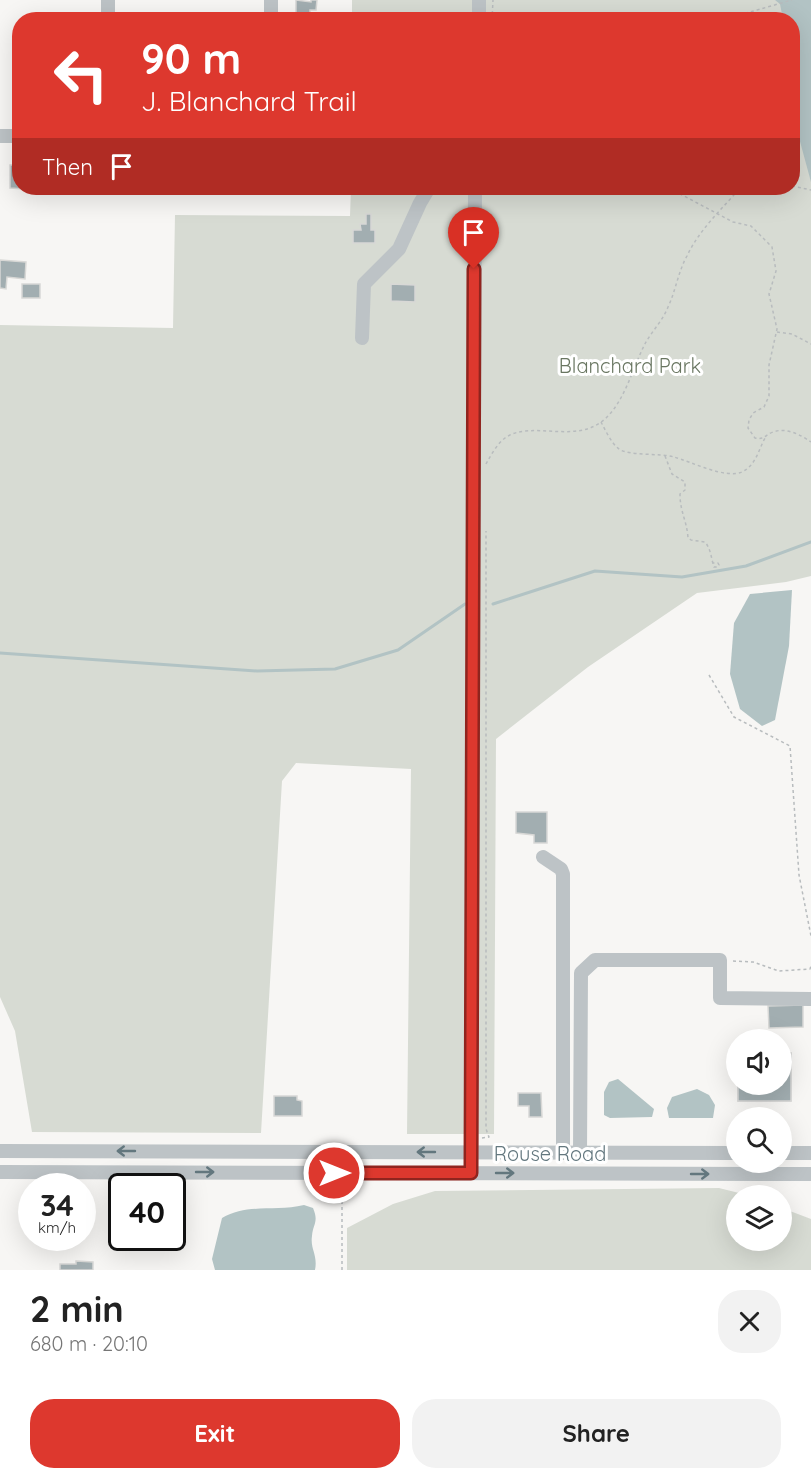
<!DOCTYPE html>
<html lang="en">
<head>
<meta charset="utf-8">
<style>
  :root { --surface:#fff; --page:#f2f2f2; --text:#222; --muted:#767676; --accent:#dd382e }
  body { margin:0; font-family:Quicksand,sans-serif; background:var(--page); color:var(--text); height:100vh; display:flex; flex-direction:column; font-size:22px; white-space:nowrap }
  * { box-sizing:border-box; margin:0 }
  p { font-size:20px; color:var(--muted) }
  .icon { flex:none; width:33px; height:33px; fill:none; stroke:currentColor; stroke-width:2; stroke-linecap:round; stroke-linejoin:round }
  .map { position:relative; height:1270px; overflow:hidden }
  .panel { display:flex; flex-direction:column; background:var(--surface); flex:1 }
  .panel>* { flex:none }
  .banner { position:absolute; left:12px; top:12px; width:788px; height:183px; border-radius:24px; box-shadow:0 6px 24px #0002; background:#dd382e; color:#fff; overflow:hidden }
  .tools { position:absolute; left:726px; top:1029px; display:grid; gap:12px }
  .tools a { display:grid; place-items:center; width:66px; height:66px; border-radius:50%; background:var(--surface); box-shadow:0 6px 24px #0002; font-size:30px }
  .speed { position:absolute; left:18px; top:1173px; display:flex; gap:12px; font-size:30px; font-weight:700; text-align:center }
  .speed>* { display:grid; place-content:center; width:78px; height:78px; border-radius:50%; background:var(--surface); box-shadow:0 6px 24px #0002; line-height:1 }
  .speed small { font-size:15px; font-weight:400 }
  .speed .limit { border:3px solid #111; border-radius:9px; background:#fff; color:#111 }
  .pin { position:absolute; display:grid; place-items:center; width:51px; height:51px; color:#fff; margin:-62px -26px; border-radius:50% 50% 50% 0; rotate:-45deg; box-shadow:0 0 6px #0007 }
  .pin .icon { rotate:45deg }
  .me { position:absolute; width:66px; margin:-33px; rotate:90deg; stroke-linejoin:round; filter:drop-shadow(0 0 4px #0008) }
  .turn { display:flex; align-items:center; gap:21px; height:126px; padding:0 30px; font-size:27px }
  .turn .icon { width:78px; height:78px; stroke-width:2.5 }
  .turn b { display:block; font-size:42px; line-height:51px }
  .then { display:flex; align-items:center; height:57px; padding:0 30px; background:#0003; gap:12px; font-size:22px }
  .round { display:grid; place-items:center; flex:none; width:63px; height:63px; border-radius:24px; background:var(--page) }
  .overview { display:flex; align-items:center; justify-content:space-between; height:102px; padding:0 30px }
  h1 { font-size:36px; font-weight:700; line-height:45px }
  .action { display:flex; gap:12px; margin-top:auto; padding:12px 30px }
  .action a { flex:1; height:69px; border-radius:24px; background:var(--accent); color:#fff; font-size:24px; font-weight:700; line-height:69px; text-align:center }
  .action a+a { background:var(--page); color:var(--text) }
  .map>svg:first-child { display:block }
  .green { fill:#d7dbd3 }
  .water { fill:#b2c3c4 }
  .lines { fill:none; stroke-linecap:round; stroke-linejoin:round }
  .stream { stroke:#b2c3c4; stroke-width:3 }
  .building { fill:#a2aeb1; stroke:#d8d8d6; stroke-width:1.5 }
  .path { stroke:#b8bcbe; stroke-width:1.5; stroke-dasharray:3 3; stroke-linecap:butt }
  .minor { stroke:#bdc3c6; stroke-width:14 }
  .oneway { stroke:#63777e }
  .route-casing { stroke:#90241e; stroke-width:15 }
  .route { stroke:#dd382e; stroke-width:10 }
  .labels { text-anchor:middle; stroke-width:6; stroke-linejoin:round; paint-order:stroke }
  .park-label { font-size:20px; fill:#697661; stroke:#fff }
  .street-label { font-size:20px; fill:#63777e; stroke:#fff }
</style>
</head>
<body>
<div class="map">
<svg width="811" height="1270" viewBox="0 0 811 1270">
  <rect width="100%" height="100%" fill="#f7f6f4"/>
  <g class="green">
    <polygon points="352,0 811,0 811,576 786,582 697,593 588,667 496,739 494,1134 407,1134 411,769 296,763 282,781 261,1133 32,1132 15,1031 0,997 0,325 173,328 175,215 350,216 351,188 792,188 792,20 352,20"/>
    <polygon points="719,1188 747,1195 736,1196 736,1240 782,1240 782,1208 811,1219 811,1270 347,1270 347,1228 393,1204 435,1191"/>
  </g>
  <g class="water">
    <polygon points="775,0 811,0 811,182 792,112 792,20 783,19 780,4"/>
    <polygon points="792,590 789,646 775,720 762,726 740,709 730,674 734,623 750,594"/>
    <polygon points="618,1079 654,1109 652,1117 610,1118 604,1115 604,1092 609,1082"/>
    <polygon points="697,1089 709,1095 715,1105 713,1118 669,1118 667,1108 672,1097"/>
    <path d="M304,1205l9,3c6,14 0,16 -1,28 -2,13 6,19 3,34h-100l-3,-11 10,-41c25,-15 53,-6 82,-13z"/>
  </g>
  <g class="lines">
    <g class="stream">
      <polyline points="493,604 595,571 682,577 746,566 811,542"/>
      <polyline points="0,653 257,671 335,669 398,650 465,604"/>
    </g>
  </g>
  <g class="building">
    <polygon points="296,0 311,2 311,0 317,0 316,10 310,10 310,19 296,19"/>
    <polygon points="10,165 20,165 20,188 25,189 10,188"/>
    <polygon points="366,214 371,214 371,230 375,230 375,243 353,243 353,230 361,230 360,224 366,224"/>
    <polygon points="0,260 26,262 25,279 7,277 6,289 0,288"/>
    <rect x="22" y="284" width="18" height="14"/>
    <polygon points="391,284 415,285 415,302 391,301"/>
    <polygon points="516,812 547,812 547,843 534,843 534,835 516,833"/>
    <polygon points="803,1005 803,1027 769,1028 768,1006"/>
    <polygon points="782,1053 791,1053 791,1101 738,1101 738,1084 782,1084"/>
    <polygon points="782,1053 791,1053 791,1101 738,1101 738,1084 782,1084"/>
    <polygon points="518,1093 541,1093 542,1117 529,1117 529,1106 518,1106"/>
    <polygon points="274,1096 297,1096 297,1100 302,1101 302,1116 274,1116"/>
    <polygon points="76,1261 93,1262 93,1270 60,1270 60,1264 76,1264"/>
  </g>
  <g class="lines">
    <g class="path">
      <polyline points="389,20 397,18"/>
      <polyline points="492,20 493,0"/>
      <polyline points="722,20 792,0"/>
      <polyline points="792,186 811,190"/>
      <path d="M669,188l64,34 18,4 21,21 4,24 -7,23 8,35 -8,36v31l-5,11 -11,6 -4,7 -1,8 7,10c9,2 10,-3 18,-6 13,-5 28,3 38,10"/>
      <polyline points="777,332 792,334 811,344"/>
      <path d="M601,422c5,9 10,21 18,27 9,7 42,4 55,8 18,5 51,22 68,15 14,-7 16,-21 23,-34"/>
      <path d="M665,456l7,18 13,8v8l-5,4c0,18 7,27 8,44l3,2 14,2c6,7 6,16 9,25h3l2,-2 -1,-2h-5"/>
      <path d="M486,464c5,-9 11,-20 19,-26 26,-19 72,8 101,-20 20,-19 27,-52 40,-76 7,-12 17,-22 22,-35 8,-17 10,-35 19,-51 12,-26 35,-47 53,-68"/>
      <polyline points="709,675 734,717 790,746 799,875 811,936"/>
      <polyline points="733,961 753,962 779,971 810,969 811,966"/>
      <polyline points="482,1138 489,1137 486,1129 486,531"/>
      <polyline points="342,1270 342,1186"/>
    </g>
    <g class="minor">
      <polyline points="108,20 108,0"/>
      <polyline points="271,20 271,0"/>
      <polyline points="479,20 479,0"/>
      <polyline points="0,136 20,136"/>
      <polyline points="362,338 364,284 399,249 420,203 429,188"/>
      <polyline points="543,857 561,869 563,874 563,1153"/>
      <polyline points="0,1151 736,1153"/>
      <polyline points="580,1153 581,973 595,960 720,960 720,998 811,999"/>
      <polyline points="782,1153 811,1153"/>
      <polyline points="0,1172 811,1174"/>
      <polyline points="471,1173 475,188"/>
    </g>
  </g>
  <defs><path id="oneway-shaft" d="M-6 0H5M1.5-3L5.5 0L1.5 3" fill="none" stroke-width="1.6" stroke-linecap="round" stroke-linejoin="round" transform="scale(1.5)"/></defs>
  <g class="oneway">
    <use href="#oneway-shaft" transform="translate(126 1151) rotate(-180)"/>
    <use href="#oneway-shaft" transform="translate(426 1152) rotate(-180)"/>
    <use href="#oneway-shaft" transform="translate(205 1172)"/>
    <use href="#oneway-shaft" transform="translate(505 1173)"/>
    <use href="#oneway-shaft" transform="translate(700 1174)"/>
  </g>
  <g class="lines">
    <defs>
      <polyline id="route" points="334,1173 471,1173 474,269"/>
    </defs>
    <use href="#route" class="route-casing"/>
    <use href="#route" class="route"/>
  </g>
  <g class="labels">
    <g class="park-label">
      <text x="630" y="373">Blanchard Park</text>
    </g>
    <g class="street-label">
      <text x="550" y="1161">Rouse Road</text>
    </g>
  </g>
</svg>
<div class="tools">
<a><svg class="icon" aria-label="sound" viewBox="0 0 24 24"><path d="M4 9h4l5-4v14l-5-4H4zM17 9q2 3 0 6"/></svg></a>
<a><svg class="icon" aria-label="search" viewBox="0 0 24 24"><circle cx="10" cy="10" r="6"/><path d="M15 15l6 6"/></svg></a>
<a><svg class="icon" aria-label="layers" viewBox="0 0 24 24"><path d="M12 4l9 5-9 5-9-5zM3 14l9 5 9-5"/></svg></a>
</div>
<div class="speed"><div>34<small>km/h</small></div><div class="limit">40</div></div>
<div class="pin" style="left:474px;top:269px;background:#d93025"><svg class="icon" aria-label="arrive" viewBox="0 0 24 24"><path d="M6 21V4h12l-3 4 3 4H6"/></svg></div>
<svg class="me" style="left:334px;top:1173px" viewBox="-20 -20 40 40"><circle r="17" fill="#dd382e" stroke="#fff" stroke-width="3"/><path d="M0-11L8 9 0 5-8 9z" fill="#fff"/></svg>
<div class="banner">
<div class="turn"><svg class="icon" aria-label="left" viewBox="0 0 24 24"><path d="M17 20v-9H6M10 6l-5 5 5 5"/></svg><div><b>90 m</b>J. Blanchard Trail</div></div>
<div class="then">Then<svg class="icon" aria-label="arrive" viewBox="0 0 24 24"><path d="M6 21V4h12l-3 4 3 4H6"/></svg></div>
</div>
</div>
<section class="panel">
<div class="overview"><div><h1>2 min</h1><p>680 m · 20:10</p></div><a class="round"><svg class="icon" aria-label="close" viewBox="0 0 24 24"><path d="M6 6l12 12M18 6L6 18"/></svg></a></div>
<div class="action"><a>Exit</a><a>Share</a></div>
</section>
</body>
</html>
